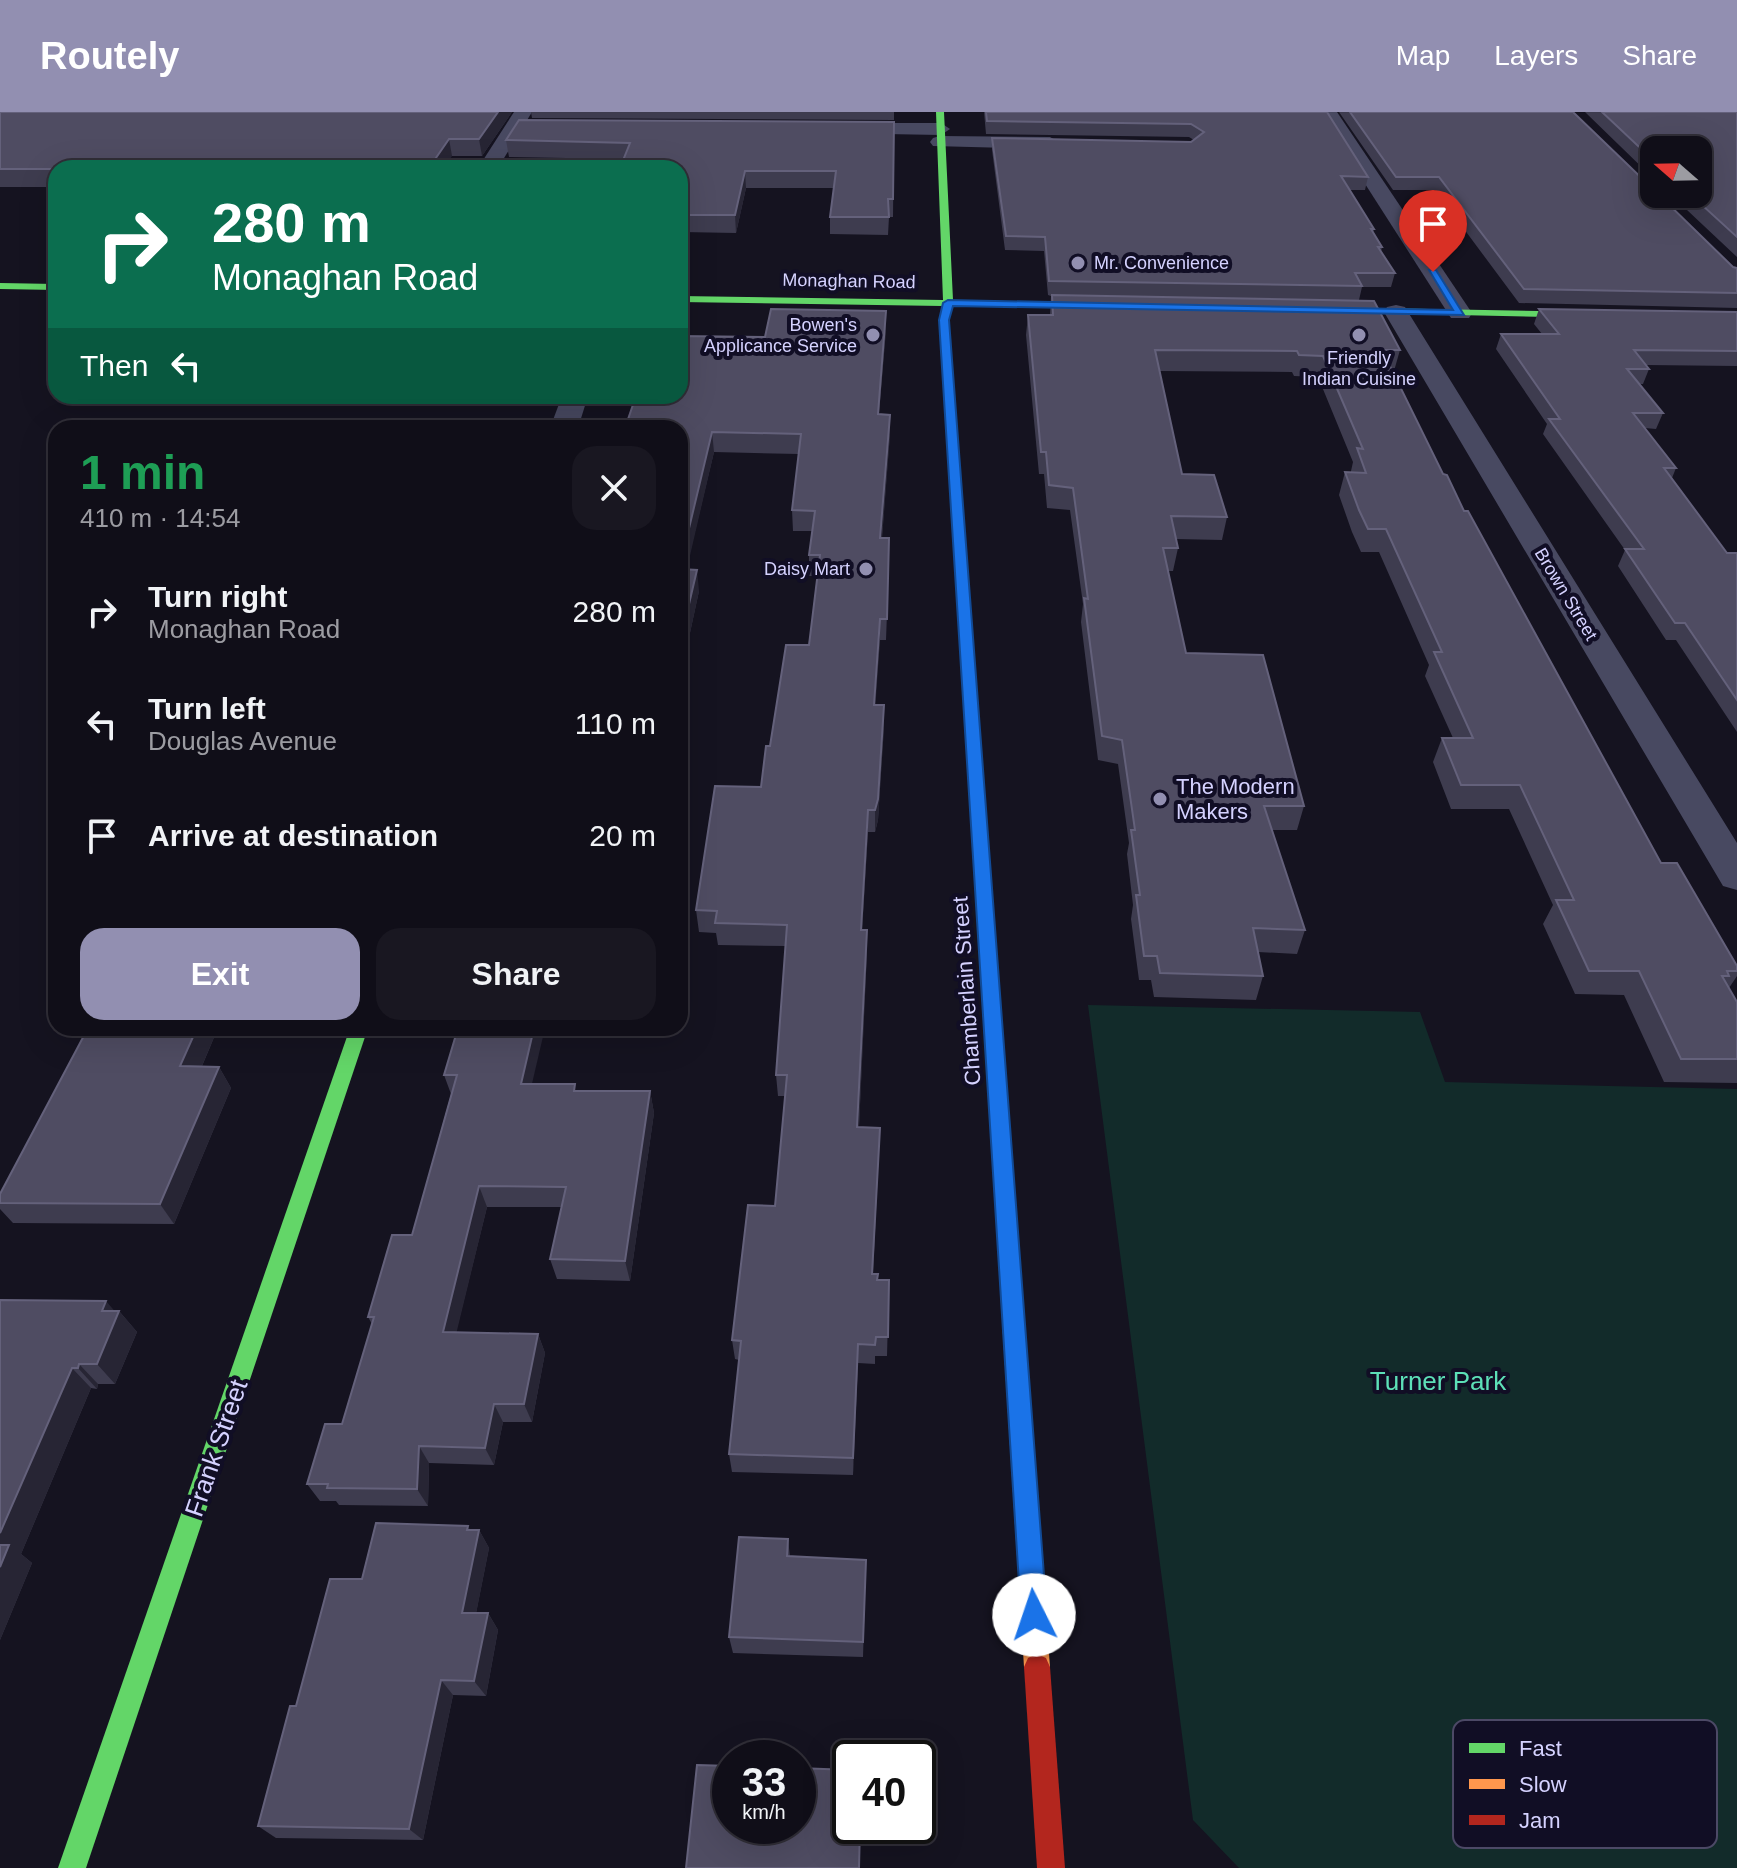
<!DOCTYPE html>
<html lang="en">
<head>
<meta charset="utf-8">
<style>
  :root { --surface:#100e18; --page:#191721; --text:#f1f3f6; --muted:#9c9ca2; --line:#302e37; --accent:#928fb1 }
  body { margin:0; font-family:Helvetica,sans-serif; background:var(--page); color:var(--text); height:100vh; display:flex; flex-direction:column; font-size:30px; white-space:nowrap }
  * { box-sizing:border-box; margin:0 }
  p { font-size:26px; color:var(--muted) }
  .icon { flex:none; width:44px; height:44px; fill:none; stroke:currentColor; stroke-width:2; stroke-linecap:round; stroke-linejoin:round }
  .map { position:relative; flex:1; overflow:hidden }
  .side { position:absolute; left:48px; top:308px; width:640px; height:616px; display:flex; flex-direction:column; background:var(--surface); border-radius:24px; box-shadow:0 8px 32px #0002,0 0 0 2px var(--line) }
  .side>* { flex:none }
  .guide { position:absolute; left:48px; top:48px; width:640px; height:244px; border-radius:24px; box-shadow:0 8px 32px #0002,0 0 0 2px var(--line); background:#0b6e4f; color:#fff; overflow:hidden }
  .needle { width:52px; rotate:290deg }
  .fabs { position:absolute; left:1640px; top:24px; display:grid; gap:16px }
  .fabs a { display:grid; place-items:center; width:72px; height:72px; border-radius:16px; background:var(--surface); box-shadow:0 8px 32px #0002,0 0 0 2px var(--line); font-size:40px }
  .speed { position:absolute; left:712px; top:1628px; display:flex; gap:16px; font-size:40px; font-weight:700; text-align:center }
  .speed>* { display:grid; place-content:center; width:104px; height:104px; border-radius:50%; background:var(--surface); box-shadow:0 8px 32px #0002,0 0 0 2px var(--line); line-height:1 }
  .speed small { font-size:20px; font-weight:400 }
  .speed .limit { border:4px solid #111; border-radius:12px; background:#fff; color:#111 }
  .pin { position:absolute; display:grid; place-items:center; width:68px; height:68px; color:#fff; margin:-82px -34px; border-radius:50% 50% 50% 0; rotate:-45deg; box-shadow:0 0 8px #0007 }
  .pin .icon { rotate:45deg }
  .me { position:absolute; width:88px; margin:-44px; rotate:356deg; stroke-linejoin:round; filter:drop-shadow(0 0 6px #0008) }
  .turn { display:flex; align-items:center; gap:28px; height:168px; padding:0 32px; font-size:36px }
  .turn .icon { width:104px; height:104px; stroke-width:2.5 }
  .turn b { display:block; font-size:56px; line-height:68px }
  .then { display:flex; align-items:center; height:76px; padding:0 32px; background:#0003; gap:16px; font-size:30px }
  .round { display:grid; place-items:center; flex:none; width:84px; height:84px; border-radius:24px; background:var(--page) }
  .overview { display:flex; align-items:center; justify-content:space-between; height:136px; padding:0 32px }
  h1 { font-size:48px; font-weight:700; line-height:60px; color:#1e9e55 }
  .cta { display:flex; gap:16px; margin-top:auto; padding:16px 32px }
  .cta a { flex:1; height:92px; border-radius:24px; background:var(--accent); color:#fff; font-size:32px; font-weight:700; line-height:92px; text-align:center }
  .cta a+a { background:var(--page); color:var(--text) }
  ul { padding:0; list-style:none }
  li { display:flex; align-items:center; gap:24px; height:112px; padding:0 32px }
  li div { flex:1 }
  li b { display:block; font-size:30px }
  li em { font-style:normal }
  header { display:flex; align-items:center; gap:48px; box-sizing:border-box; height:112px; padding:0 40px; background:var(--accent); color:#fff }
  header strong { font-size:38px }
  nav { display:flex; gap:44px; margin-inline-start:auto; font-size:28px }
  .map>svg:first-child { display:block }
  .green { fill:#122b2a }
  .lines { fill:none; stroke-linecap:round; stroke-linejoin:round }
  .street { fill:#484961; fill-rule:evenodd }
  .fast { fill:#63d668; fill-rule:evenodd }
  .slow { fill:#ff974d; fill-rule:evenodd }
  .jam { fill:#b3261e; fill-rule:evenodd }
  .wall { fill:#3e3c4f }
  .shaded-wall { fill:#272534 }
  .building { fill:#4f4c62; stroke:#64617b; stroke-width:2 }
  .route { fill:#1a73e8; stroke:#114b97; stroke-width:2 }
  .poi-dot { fill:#928fb1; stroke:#110e25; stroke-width:3 }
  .labels { text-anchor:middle; stroke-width:8; stroke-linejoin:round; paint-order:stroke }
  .far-poi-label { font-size:18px; fill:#d5d2ff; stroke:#110e25; text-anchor:end }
  .far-street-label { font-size:18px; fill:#d5d2ff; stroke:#110e25 }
  .poi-label { font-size:22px; fill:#d5d2ff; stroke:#110e25; text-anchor:start }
  .street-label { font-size:22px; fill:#d5d2ff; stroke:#110e25 }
  .near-park-label { font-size:26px; fill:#5de0b8; stroke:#110e25 }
  .near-street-label { font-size:26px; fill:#d5d2ff; stroke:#110e25 }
  .key { fill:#110e25; stroke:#4c4966; stroke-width:2 }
  .key-label { font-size:22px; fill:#d5d2ff }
</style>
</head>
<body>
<header>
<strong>Routely</strong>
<nav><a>Map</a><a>Layers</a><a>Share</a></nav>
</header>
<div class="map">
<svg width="1737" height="1756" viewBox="0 0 1737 1756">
  <rect width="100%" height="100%" fill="#151320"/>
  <polygon class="green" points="1088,893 1420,900 1445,970 1737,977 1737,1756 1239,1756 1193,1708"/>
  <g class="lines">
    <g class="street">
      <polygon points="514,0 532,0 498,56 478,56"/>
      <polygon points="1319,0 1337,0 1472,201 1469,206 1451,206"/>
      <polygon points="835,11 941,11 950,17 941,23 828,21 826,17"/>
      <polygon points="940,24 1050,25 1060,31 1050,37 933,34 930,30 933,26"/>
      <polygon points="1396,193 1405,195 1408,200 1737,731 1737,778 1723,774 1384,200 1387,195"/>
      <polygon points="562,284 588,284 578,316 550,316"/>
    </g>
    <g class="fast">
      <polygon points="936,0 944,0 953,188 1111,191 1116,194 1111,197 952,194 949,208 1003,938 1001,943 987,943 985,938 939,208 942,194 680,190 680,184 943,188"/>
      <polygon points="0,171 56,172 56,178 0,177"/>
      <polygon points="1319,195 1599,200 1604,203 1599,206 1316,200 1316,196"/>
      <polygon points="350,916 368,916 86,1756 58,1756"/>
    </g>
    <polygon class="slow" points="1013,1197 1021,1200 1024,1207 1050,1555 1046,1564 1037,1568 1028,1564 1024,1555 1002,1207 1005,1200"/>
    <g class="jam">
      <polygon points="994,931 1001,933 1003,938 1024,1207 1021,1214 1013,1217 1005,1214 1002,1207 985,938 987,933"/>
      <polygon points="1037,1542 1046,1546 1050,1555 1065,1756 1037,1756 1024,1555 1028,1546"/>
    </g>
  </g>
  <g class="wall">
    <polygon points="0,0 512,0 482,44 452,44 56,56 56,75 0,75"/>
    <polygon points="531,0 894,0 894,8 532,6"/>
    <polygon points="984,0 1327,0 1368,65 1365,78 1349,78 1374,117 1373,121 1382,135 1381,140 1395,161 1391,175 1362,175 1359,188 1400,238 1394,259 1392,259 1443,362 1661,751 1737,854 1737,864 1729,876 1737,890 1737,971 1664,970 1624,883 1575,882 1543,812 1553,793 1509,697 1451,697 1433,650 1442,626 1453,626 1425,564 1429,553 1379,440 1361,440 1352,420 1339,383 1345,360 1351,360 1351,359 1353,350 1318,265 1294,264 1292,260 1159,259 1182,362 1227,405 1222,428 1176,427 1178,436 1173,459 1168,459 1186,541 1304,694 1297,718 1272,718 1305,818 1297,842 1258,840 1263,864 1256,888 1154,885 1151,868 1139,868 1131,807 1133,793 1127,742 1129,731 1118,652 1098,648 1081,510 1083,492 1070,398 1047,396 1044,362 1039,362 1026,223 1028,203 1050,203 1051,184 1048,183 1044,139 1005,138 992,38 992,26 1191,30 1194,28 1189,25 986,22"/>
    <polygon points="1339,0 1573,0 1733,155 1737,156 1737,196 1519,191 1435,78 1393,78"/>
    <polygon points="1585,0 1737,0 1737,145 1670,82 1698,82 1654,38 1654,67"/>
    <polygon points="894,10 893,105 889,105 888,123 830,122 830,105 834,76 746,76 736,121 682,120 680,126 680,56 624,47 509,45 506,28"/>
    <polygon points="1539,197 1737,200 1737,254 1646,253 1649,257 1643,272 1639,272 1663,301 1656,317 1645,316 1676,356 1672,366 1727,441 1737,441 1737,620 1676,528 1666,528 1618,454 1625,438 1543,322 1547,312 1496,237 1501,222 1542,222 1534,212"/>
    <polygon points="886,218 879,302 890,303 890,322 882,426 889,447 886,528 880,528 875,593 884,593 884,615 878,708 875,720 868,720 862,818 867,818 867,840 859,1015 879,1037 873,1162 878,1168 889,1168 887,1244 875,1244 875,1252 858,1251 853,1363 732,1360 729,1342 739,1248 735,1247 732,1228 775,1094 785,984 778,984 776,963 786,834 718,833 716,821 699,820 696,798 761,675 770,634 809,533 817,464 809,464 809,443 812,419 793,419 792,398 799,342 714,340 686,457 699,479 685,544 680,543 680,545 680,316 765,225"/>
    <polygon points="88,916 218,916 202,954 219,955 231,976 174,1112 13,1111 0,1097 0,1082"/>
    <polygon points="458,916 532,972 577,979 650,979 654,1001 630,1169 557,1167 550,1147 562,1095 487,1095 456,1220 538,1222 545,1241 532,1310 503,1310 494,1353 429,1351 428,1394 339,1393 336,1389 320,1389 307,1372 342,1312 372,1212 368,1205 412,1123 451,982 444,963"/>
    <polygon points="0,1188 119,1199 137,1220 115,1272 98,1272 97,1277 91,1276 21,1442 32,1451 0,1528"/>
    <polygon points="470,1418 479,1418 489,1436 476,1501 488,1501 498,1518 486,1584 453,1583 423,1728 276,1726 258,1714 296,1594 362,1467"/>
    <polygon points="788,1427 790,1445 866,1448 863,1545 733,1541 729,1525"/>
  </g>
  <g class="shaded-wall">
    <polygon points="498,0 512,0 482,44 479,27"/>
    <polygon points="449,27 452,44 445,56 429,56"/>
    <polygon points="745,59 746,76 736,121 735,103"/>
    <polygon points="886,199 886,218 877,322 878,302"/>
    <polygon points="890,303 890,322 880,447 880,426"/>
    <polygon points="712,320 714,340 682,478 680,454"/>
    <polygon points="697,458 699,479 685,544 682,522"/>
    <polygon points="880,507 880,528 874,615 874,593"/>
    <polygon points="884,593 884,615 878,708 875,720 875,698"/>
    <polygon points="868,698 868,720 861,840 861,818"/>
    <polygon points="867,818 867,840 858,1036 857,1015"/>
    <polygon points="197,916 218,916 193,975 180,954"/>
    <polygon points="534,916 545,916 527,993 521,972"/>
    <polygon points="219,955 231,976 174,1112 160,1092"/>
    <polygon points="650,979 654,1001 630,1169 625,1149"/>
    <polygon points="880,1016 879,1037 872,1181 872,1162"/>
    <polygon points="479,1074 487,1095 452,1239 443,1220"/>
    <polygon points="106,1189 118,1203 119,1199 137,1220 115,1272 97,1252 102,1199"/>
    <polygon points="538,1222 545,1241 532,1310 524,1292"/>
    <polygon points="858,1232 858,1251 853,1363 853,1346"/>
    <polygon points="79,1252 98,1272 97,1277 78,1256"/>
    <polygon points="72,1256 91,1276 21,1442 32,1451 0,1528 0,1421"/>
    <polygon points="494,1292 503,1310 494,1353 485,1336"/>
    <polygon points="419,1334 429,1351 428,1394 417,1377"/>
    <polygon points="468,1414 477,1430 479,1418 489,1436 473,1517 462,1501"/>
    <polygon points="488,1501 498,1518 486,1584 474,1569"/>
    <polygon points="441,1568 453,1583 423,1728 409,1717"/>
  </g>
  <g class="building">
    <polygon points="0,0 498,0 479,27 449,27 429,56 56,56 56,57 0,57"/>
    <polygon points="986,0 1327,0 1368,65 1341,64 1374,117 1371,117 1382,135 1378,135 1395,161 1355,161 1362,174 1049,169 1045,125 1006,124 992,26 1191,30 1204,20 1191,12 987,9"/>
    <polygon points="1350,0 1573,0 1654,78 1654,82 1658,82 1733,155 1737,156 1737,181 1524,177 1439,65 1396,65"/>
    <polygon points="1602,0 1737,0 1737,125 1690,82 1698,82 1698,38 1654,38 1654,49"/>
    <polygon points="519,8 894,10 893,87 888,87 889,105 830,105 836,59 745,59 735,103 680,103 680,56 620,56 630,31 506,28"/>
    <polygon points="1052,183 1374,189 1400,238 1382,238 1443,362 1447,363 1464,399 1468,399 1661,751 1677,751 1737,854 1737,859 1727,859 1729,864 1722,864 1737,890 1737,947 1681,947 1639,859 1589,859 1556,788 1574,788 1520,673 1461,673 1442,626 1473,626 1434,540 1442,540 1386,417 1368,417 1359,398 1345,360 1366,361 1357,336 1363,337 1323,244 1299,243 1297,239 1155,238 1182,362 1214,363 1227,405 1171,404 1178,436 1163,436 1186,541 1263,543 1304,694 1264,694 1305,818 1253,816 1263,864 1160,861 1157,844 1144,844 1136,783 1140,783 1131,718 1135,718 1122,628 1102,624 1084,486 1088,487 1073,376 1049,373 1046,340 1041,340 1028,203 1053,203"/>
    <polygon points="771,197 886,199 878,302 890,303 880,426 889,426 887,507 880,507 874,593 884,593 878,687 875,698 868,698 861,818 867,818 857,1015 880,1016 872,1162 878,1162 877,1168 889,1168 888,1225 876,1225 875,1233 858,1232 853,1346 729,1342 741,1229 732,1228 748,1093 775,1094 787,963 776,963 787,813 715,811 717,799 696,798 715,674 761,675 766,634 770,634 786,533 809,533 820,443 809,443 815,399 792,398 801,322 712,320 680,454 680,316 625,316 636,284 680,284 680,224 765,225"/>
    <polygon points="1539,197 1737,200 1737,239 1634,238 1649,257 1627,257 1663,301 1633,301 1676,356 1664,356 1727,441 1737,441 1737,588 1685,511 1675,511 1625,437 1644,437 1549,307 1560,307 1501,222 1559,222"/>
    <polygon points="680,457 697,458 682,522 680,522"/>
    <polygon points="88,916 197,916 180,954 219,955 160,1092 0,1091 0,1082"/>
    <polygon points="458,916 534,916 521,972 575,972 574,979 650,979 625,1149 550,1147 566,1075 479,1074 443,1220 538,1222 524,1292 494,1292 485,1336 419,1334 417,1377 327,1376 328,1372 307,1372 325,1312 342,1312 374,1205 368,1205 392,1123 412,1123 457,963 444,963"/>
    <polygon points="0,1188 106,1189 102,1199 119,1199 97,1252 79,1252 78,1256 72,1256 0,1421"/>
    <polygon points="376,1411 468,1414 467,1418 479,1418 462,1501 488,1501 474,1569 441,1568 409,1717 258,1714 290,1594 296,1594 330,1467 362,1467"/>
    <polygon points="739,1425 788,1427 787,1444 866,1448 863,1530 729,1525"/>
    <polygon points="0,1433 9,1433 0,1455"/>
    <polygon points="697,1653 730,1654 730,1714 798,1714 798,1656 850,1658 850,1714 860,1714 859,1756 686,1756"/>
  </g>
  <polygon class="route" points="1429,158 1436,158 1464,203 953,194 949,208 1047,1503 1043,1512 1034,1516 1025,1512 1021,1503 939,208 943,191 948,188 1453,198"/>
  <g class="poi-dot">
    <circle cx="1078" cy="151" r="8"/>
    <circle cx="873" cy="223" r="8"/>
    <circle cx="1359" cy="223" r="8"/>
    <circle cx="866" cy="457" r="8"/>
    <circle cx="1160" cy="687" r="8"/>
  </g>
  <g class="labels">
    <g class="far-poi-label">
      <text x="1094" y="157" text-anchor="start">Mr. Convenience</text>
      <text x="857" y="219">Bowen's<tspan x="857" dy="21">Applicance Service</tspan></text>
      <text x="1359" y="252" text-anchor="middle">Friendly<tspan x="1359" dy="21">Indian Cuisine</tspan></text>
      <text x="850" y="463">Daisy Mart</text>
    </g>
    <g class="far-street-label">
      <text transform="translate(849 169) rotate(1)" y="6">Monaghan Road</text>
      <text transform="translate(1566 482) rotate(59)" y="6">Brown Street</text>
    </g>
    <g class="poi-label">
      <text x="1176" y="682">The Modern<tspan x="1176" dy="25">Makers</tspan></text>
    </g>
    <g class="street-label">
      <text transform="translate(966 879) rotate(-94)" y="8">Chamberlain Street</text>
    </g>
    <g class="near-park-label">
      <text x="1438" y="1278">Turner Park</text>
    </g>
    <g class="near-street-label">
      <text transform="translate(216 1336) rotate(-71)" y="9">Frank Street</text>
    </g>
  </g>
  <rect x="1453" y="1608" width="264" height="128" rx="12" class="key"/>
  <rect x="1469" y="1631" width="36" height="10" fill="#63d668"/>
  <rect x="1469" y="1667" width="36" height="10" fill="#ff974d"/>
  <rect x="1469" y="1703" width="36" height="10" fill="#b3261e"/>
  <g class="key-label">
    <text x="1519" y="1644">Fast</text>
    <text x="1519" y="1680">Slow</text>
    <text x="1519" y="1716">Jam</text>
  </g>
</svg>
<div class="fabs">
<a><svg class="needle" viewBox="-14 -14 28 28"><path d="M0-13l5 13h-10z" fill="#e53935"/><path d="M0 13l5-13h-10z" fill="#9c9ca2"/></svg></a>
</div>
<div class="speed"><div>33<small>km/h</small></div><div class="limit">40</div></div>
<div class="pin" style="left:1433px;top:160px;background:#d93025"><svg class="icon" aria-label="arrive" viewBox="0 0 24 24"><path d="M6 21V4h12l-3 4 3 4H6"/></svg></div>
<svg class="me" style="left:1034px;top:1503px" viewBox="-20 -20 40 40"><circle r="19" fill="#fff"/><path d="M0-13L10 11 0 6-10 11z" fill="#1a73e8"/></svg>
<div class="guide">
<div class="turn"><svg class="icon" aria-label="right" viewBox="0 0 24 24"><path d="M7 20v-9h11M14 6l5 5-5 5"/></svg><div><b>280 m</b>Monaghan Road</div></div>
<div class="then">Then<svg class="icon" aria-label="left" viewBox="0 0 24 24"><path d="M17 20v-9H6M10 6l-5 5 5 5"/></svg></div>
</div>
<section class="side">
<div class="overview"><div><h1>1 min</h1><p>410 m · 14:54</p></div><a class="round"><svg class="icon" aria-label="close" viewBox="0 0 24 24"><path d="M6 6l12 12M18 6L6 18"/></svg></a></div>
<ul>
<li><svg class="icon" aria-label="right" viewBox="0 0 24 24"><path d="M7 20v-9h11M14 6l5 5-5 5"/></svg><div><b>Turn right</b><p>Monaghan Road</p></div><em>280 m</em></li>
<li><svg class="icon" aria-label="left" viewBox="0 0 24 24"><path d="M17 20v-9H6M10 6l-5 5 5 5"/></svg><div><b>Turn left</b><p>Douglas Avenue</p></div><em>110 m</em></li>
<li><svg class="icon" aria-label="arrive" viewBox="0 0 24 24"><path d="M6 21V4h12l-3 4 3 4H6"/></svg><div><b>Arrive at destination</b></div><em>20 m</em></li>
</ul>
<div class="cta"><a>Exit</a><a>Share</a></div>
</section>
</div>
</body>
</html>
